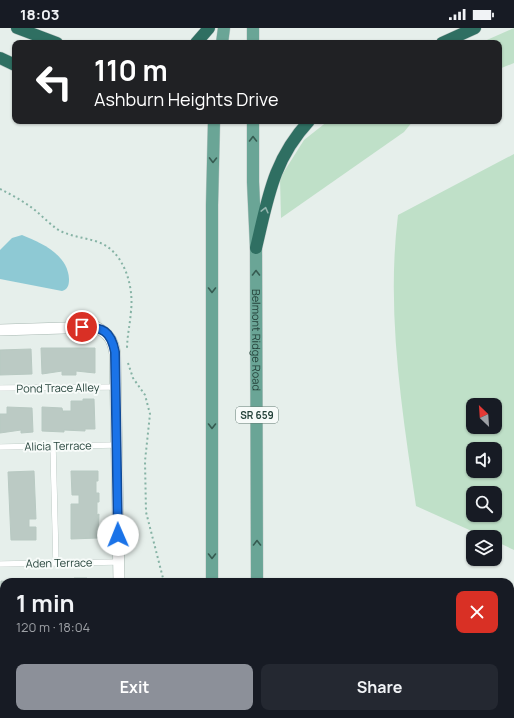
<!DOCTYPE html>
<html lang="en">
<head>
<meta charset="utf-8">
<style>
  :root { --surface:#171b24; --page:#242831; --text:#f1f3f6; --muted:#9ea1a6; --accent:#8c9099 }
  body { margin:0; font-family:Manrope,sans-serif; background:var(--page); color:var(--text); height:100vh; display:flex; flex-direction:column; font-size:15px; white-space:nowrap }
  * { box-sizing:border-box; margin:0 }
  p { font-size:13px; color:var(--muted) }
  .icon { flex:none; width:22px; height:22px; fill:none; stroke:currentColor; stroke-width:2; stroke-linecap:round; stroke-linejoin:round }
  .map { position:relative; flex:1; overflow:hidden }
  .side { position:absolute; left:0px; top:550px; width:514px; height:140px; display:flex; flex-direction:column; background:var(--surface); border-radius:12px 12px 0 0; box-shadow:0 1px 3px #0004 }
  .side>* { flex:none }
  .banner { position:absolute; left:12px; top:12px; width:490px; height:84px; border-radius:8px; box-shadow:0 1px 3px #0004; background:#202124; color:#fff; overflow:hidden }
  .needle { width:26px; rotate:335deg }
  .tools { position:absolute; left:466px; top:370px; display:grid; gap:8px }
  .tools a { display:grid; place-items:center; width:36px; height:36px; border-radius:8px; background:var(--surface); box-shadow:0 1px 3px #0004; font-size:20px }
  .pin { position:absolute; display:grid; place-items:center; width:34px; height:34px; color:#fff; margin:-17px; border:2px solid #fff; border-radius:50%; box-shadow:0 1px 4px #0007 }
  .me { position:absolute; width:44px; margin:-22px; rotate:359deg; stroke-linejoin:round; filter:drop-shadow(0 0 3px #0008) }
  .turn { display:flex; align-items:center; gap:14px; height:84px; padding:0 16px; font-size:18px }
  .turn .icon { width:52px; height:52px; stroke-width:2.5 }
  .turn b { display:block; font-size:28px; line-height:34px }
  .round { display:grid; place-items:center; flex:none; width:42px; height:42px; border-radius:8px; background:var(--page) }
  .head { display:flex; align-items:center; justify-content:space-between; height:68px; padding:0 16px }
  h1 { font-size:24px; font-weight:700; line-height:30px }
  .cta { display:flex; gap:8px; margin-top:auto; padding:8px 16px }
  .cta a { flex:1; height:46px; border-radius:8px; background:var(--accent); color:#fff; font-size:16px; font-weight:700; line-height:46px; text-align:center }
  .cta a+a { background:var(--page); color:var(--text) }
  .status { display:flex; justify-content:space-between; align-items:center; height:28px; padding:0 20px; background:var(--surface); direction:ltr }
  .status svg { height:11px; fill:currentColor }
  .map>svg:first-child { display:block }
  .green { fill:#bfe0c8; fill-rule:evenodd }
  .water { fill:#8ec9d4 }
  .building { fill:#bbcac4; stroke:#b8c9c2 }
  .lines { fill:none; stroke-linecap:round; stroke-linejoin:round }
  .lane-casing { stroke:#a8b8b2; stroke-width:6 }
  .street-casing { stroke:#a8b8b2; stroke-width:12 }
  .primary-casing { stroke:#c2cac8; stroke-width:13 }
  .highway-casing { stroke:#c2cac8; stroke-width:13 }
  .path { stroke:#86b3a5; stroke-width:2; stroke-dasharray:2 3; stroke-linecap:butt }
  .lane { stroke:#fff; stroke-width:5.5 }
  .street { stroke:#fff; stroke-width:11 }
  .primary { stroke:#6aa596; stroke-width:12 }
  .highway { stroke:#2f6f62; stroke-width:12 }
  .oneway { stroke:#365b51 }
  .oneway2 { stroke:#93b5ae }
  .route-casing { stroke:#114b97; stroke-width:10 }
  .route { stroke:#1a73e8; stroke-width:7 }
  .labels { text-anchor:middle; stroke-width:4; stroke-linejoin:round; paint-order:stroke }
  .shield { fill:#f7fbf9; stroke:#637a73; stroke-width:1 }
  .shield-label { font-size:10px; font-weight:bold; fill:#24423a }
  .street-label { font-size:11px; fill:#24423a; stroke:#f7fbf9 }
</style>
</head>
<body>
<div class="status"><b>18:03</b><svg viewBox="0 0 49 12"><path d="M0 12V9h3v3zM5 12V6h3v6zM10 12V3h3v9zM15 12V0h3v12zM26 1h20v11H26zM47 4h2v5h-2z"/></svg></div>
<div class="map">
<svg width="514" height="690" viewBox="0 0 514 690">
  <rect width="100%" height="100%" fill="#e6efeb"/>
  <g class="green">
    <polygon points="514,0 514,35 499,41 499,15 480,15"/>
    <polygon points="328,93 413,93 404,104 281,190 280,150 304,112"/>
    <path d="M514,126v396l-19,-9v-4h-10l-69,-31c-14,-96 -30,-194 -18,-291zM473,377h22v22h-22zM473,421h22v22h-22zM473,465h22v22h-22z"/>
    <polygon points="514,606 514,690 295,690 295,686 510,686 510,607"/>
  </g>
  <path class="water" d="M22,207c20,8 46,20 47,44 0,6 -1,10 -7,12l-62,-12v-29l12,-12z"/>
  <g class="building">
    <polygon points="41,320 95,320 95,345 76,343 76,347 62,347 62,343 42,346"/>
    <polygon points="31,321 32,346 0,347 0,322"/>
    <polygon points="83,371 94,371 95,401 85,401 85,403 64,402 64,404 42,403 42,379 62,380 63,385 63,383 71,383 71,373 83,373"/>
    <polygon points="7,379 32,380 33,404 21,405 21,402 0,405 0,386 7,386"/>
    <polygon points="34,443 36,491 29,491 29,499 36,499 36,512 11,512 8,444"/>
    <polygon points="71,443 98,443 98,453 96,453 96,465 99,465 99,474 97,474 97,487 99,486 98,510 71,511 71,476 79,476 79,467 72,467"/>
    <polygon points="74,550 87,550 87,552 98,552 99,554 45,554 57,552 74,552"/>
    <polygon points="1,553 11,554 4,554 4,573 1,573 0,580"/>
    <rect x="0" y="611" width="4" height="26"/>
    <polygon points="0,668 1,674 4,674 4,686 20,686 20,690 0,690"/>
    <rect x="55" y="686" width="43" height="4"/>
  </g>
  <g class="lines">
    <defs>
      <g id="lane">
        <polyline points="0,360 116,359"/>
        <polyline points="53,418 56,535"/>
        <polyline points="0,419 117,417"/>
        <polyline points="0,536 118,534"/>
        <polyline points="0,594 4,594"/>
        <polyline points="39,686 39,690"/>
      </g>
      <g id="street">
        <path d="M0,302l96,-3c13,7 17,13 19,27l4,228"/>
        <polyline points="0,652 4,652"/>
        <polyline points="121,686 121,690"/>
      </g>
      <g id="primary">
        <polyline points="222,15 224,0"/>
        <polyline points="253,15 253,0"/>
        <path id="s1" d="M253,93v61l3,66 1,334"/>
        <polyline points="212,554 212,177 214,93"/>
        <polyline points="212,686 212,690"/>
        <polyline points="257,690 257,686"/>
      </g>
      <g id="highway">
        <polyline points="17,0 57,15"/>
        <polyline points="196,15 209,0"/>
        <polyline points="442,15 475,0"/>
        <polyline points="0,30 15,37"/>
        <path d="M256,220c12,-50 17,-88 53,-127"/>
      </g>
    </defs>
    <use href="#lane" class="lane-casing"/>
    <use href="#street" class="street-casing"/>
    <use href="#primary" class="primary-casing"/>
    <use href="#highway" class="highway-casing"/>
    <g class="path">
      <path d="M0,161c12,6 25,13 36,22 7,6 14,13 21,18 13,8 27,8 41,13 26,9 36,44 33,69 -1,14 -4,25 -4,39"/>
      <polyline points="128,335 133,350 145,367 150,386 145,433 146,484 164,554"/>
      <polyline points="165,686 166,690"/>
    </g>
    <use href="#lane" class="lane"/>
    <use href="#street" class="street"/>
    <use href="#primary" class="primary"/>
    <use href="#highway" class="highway"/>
  </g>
  <defs><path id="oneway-chevron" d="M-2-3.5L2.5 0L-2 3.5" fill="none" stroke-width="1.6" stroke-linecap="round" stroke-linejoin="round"/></defs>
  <g class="oneway">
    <use href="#oneway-chevron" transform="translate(253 111) rotate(-90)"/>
    <use href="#oneway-chevron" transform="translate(213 132) rotate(91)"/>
    <use href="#oneway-chevron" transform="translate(256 245) rotate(-90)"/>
    <use href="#oneway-chevron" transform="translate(212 262) rotate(90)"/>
    <use href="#oneway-chevron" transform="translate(212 398) rotate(90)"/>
    <use href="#oneway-chevron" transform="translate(257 515) rotate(-90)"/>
    <use href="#oneway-chevron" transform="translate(212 528) rotate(90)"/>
  </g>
  <use class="oneway2" href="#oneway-chevron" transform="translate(265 182) rotate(-76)"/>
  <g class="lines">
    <defs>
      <path id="route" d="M82,299c21,0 29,4 33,25l3,183"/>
    </defs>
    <use href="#route" class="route-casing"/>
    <use href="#route" class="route"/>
  </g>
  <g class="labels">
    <rect class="shield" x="236" y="379" width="42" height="16" rx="3"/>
    <g class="shield-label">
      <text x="257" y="391">SR 659</text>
    </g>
    <g class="street-label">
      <text dy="4" stroke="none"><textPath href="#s1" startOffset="219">Belmont Ridge Road</textPath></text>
      <text transform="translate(58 360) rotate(-1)" y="4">Pond Trace Alley</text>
      <text transform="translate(58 418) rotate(-1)" y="4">Alicia Terrace</text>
      <text transform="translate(59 535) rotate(-1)" y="4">Aden Terrace</text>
    </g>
  </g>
</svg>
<div class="tools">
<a><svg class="needle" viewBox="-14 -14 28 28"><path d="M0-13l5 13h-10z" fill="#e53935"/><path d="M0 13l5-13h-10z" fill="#9ea1a6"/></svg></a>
<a><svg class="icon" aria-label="sound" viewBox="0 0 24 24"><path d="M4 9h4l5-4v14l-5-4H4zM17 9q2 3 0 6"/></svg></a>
<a><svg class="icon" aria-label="search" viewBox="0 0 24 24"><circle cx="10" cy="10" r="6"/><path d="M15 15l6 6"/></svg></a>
<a><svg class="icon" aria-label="layers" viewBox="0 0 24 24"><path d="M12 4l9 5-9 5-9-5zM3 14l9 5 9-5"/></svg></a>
</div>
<div class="pin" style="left:82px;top:299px;background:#d93025"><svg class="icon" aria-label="arrive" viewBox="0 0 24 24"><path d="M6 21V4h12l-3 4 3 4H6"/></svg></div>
<svg class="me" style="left:118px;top:507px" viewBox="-20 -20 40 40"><circle r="19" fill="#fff"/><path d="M0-13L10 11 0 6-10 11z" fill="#1a73e8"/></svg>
<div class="banner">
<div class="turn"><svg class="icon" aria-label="left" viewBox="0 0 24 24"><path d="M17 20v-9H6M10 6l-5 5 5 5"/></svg><div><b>110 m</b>Ashburn Heights Drive</div></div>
</div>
<section class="side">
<div class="head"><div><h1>1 min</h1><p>120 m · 18:04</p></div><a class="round" style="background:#d93025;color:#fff"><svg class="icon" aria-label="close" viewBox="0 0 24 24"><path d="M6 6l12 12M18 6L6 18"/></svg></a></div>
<div class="cta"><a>Exit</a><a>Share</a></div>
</section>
</div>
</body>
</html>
